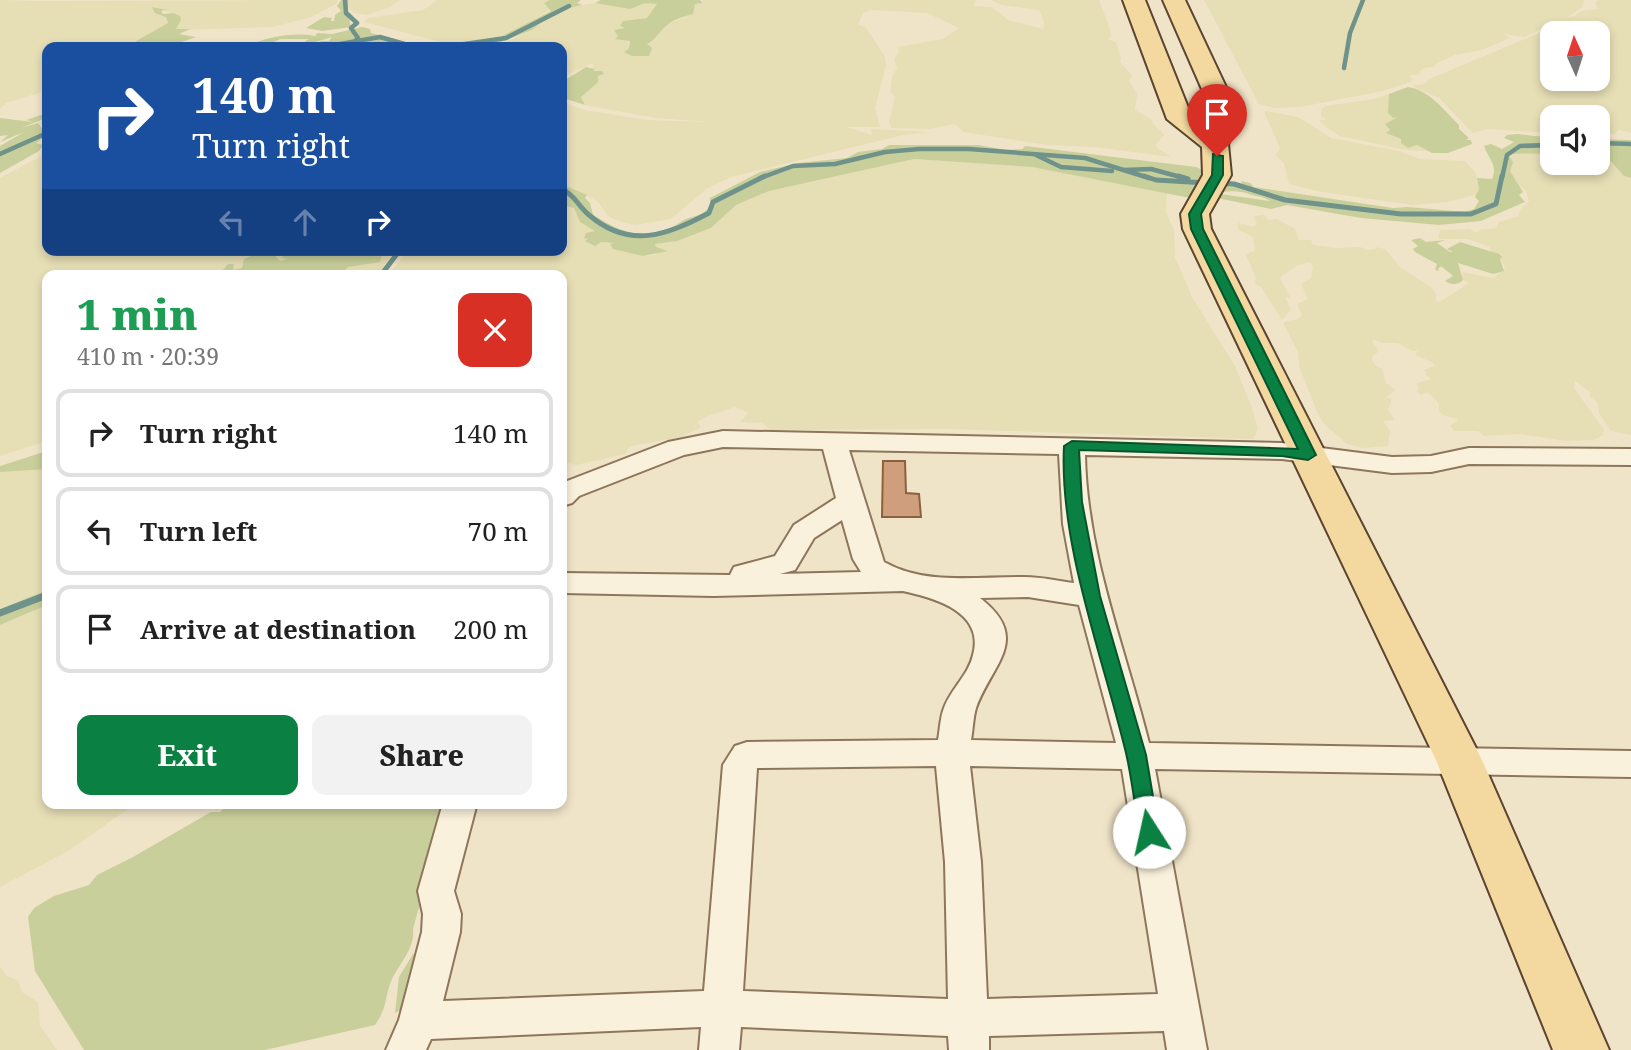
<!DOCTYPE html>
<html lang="en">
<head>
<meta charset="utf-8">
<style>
  :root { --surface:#fff; --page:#f2f2f2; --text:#222; --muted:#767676; --line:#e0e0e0; --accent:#0b8043 }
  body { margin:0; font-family:"Noto Serif",serif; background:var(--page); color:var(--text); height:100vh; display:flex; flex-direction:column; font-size:26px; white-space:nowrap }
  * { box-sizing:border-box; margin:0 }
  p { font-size:23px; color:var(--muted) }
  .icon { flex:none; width:38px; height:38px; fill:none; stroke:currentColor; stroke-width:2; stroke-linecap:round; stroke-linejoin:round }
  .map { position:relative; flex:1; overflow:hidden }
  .side { position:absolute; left:42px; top:270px; width:525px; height:539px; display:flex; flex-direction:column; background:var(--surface); border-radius:14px; box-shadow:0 4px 10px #0003 }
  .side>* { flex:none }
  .hud { position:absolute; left:42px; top:42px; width:525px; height:214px; border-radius:14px; box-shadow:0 4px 10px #0003; background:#1a4fa0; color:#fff; overflow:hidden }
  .needle { width:46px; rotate:357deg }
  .buttons { position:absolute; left:1540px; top:21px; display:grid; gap:14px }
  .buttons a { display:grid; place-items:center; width:70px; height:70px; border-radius:14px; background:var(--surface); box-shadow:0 4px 10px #0003; font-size:35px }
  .pin { position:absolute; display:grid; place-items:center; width:60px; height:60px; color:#fff; margin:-72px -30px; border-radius:50% 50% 50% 0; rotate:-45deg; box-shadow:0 0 7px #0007 }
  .pin .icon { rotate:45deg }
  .me { position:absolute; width:77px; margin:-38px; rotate:350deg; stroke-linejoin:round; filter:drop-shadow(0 0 5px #0008) }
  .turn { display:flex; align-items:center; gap:24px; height:147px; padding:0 35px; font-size:32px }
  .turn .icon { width:91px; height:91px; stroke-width:2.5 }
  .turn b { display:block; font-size:49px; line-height:60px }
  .lanes { display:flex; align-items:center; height:66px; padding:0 35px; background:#0003; justify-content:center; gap:35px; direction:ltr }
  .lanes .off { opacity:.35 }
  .round { display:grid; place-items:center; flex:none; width:74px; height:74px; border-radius:14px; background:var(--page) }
  .headline { display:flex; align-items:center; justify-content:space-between; height:119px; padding:0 35px }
  h1 { font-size:42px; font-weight:800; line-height:52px; color:#1e9e55 }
  .cta { display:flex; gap:14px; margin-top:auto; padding:14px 35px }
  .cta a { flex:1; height:80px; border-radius:14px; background:var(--accent); color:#fff; font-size:28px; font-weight:800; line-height:80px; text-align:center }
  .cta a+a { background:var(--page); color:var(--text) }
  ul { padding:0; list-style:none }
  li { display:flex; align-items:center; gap:21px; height:88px; margin:0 14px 10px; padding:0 21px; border:4px solid var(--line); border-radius:14px }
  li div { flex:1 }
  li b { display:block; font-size:26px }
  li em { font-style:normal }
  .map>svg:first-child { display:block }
  .farmland { fill:#e6deb5; fill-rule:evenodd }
  .green { fill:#c9cf9b }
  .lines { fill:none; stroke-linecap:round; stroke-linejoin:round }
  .stream-far2 { stroke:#6f938a; stroke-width:4.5 }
  .stream-far1 { stroke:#6f938a; stroke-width:5 }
  .stream { stroke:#6f938a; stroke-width:7 }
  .building { fill:#cf9f7d; stroke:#8d5f41; stroke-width:2 }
  .minor-casing { stroke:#8d765c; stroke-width:4 }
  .primary-casing { stroke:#5b4430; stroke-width:4 }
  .minor { fill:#faf1dc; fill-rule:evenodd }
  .primary { fill:#f3d9a0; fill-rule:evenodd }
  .route { fill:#0b8043; stroke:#07532c; stroke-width:2 }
</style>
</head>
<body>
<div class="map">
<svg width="1631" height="1050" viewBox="0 0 1631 1050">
  <rect width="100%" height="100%" fill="#f0e4c8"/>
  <g class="farmland">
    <polygon points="0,0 39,1 338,0 336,4 309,18 272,27 179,30 175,29 180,16 153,7 166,17 168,23 140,40 117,47 47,47 47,88 33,96 35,94 6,103 0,109"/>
    <polygon points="348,0 400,0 390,7 366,15 355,13 347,7"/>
    <polygon points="434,0 549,0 544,2 551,9 515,31 500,37 448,44 364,22 368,18 423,10 437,1"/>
    <polygon points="703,0 976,0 973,6 992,7 1008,20 1043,29 1044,22 1039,10 1001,5 991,0 1099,0 1110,29 1111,36 1108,39 1116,42 1121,58 1120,62 1132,75 1129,81 1137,94 1135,110 1152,120 1153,124 1161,131 1164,135 1156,144 1157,148 1171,157 1095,147 1047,145 963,132 955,124 930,129 891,128 889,122 895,97 890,91 892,77 897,68 894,59 899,52 898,47 943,39 959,28 927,13 871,10 863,13 858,24 866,28 885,57 886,66 875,108 880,127 846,127 872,135 871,129 929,132 903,135 731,177 706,189 671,219 635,225 625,223 609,217 597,201 562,184 562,102 585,110 647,120 708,122 656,118 585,105 581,97 597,82 597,76 604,74 602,71 594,71 593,63 562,77 562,47 496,47 532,30 555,11 563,8 595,3 630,8 638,3 651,1 657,5 647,18 626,20 625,28 617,33 628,39 631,55 638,56 649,53 647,44 668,24 693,14 694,4 703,3"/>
    <path d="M1204,0h381l-4,8 -13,9 8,-1v-2l5,-3 17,-2 -3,-6 4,-3h32v133l-12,-3 -5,4 -16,-1v-16h-46v16l-65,-4 -14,4 -34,-35 -27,-12 15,-3v-3l112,-47 21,-13 -36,17 -20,-3 6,4 -28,12 -27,5 -18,8 -3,4 -10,1 -5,4 2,2 -12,2 4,3 -3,3 -27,9 -83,16 -25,1 -16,-4zM1552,33h46v46h-46z"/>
    <polygon points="1389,94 1389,113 1405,121 1385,125 1390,130 1388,134 1401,139 1401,143 1417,145 1428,151 1405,150 1340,136 1327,128 1319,120 1327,120 1321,116 1321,110 1326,106 1374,99"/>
    <polygon points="1266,111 1298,117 1331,138 1399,151 1420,159 1465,161 1476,173 1479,189 1477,194 1448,202 1412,205 1322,192 1289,184 1284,163 1276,155 1280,148 1264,112"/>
    <polygon points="1538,152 1552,155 1552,163 1598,163 1598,157 1607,156 1624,176 1631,178 1631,435 1611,431 1599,413 1597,402 1590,397 1590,392 1575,381 1574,388 1604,430 1603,435 1594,440 1565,441 1521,434 1484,436 1478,431 1454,431 1450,425 1457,422 1457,419 1443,415 1439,411 1439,404 1428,392 1421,395 1417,391 1419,389 1417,383 1431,379 1425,374 1427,373 1424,370 1434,366 1432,362 1415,355 1418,351 1412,351 1398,343 1382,343 1373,339 1372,342 1379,351 1372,357 1372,360 1376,366 1382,369 1386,383 1396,390 1386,397 1392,399 1388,410 1395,420 1383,421 1390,431 1388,446 1362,448 1347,444 1324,424 1317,412 1299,366 1298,352 1284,325 1284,322 1298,319 1302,315 1297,304 1308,299 1301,284 1311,278 1313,266 1310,262 1296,266 1280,278 1290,297 1285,298 1291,309 1282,320 1261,287 1255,284 1256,278 1246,255 1255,250 1253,237 1239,230 1237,225 1239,223 1253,227 1257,224 1253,216 1264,215 1268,220 1277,219 1295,229 1299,240 1311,240 1313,245 1337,248 1360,247 1367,250 1376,249 1375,247 1385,249 1401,268 1431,287 1436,294 1436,301 1440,302 1469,283 1463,280 1462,272 1494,278 1505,268 1499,254 1491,252 1490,247 1468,239 1438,239 1440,230 1470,229 1478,233 1479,230 1496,228 1499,222 1519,216 1520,210 1529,201 1526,191 1520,186 1510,171 1507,155"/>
    <polygon points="47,153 47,250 393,250 391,257 376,275 47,275 47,441 0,456 0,178"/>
    <polygon points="914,159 1032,167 1167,193 1166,213 1174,229 1175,257 1192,297 1235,366 1252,408 1258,429 1254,439 950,429 771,430 762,423 739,422 749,413 735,407 705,417 698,422 701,427 681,437 636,445 629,447 625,454 576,465 562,461 562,275 388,275 409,250 562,250 562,205 574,208 596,232 590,232 601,242 616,243 614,249 643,256 656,255 655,244 677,241 711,228 736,205 769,191"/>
    <polygon points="19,469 47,469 47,590 0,609 0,472"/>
    <polygon points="47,605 47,803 136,803 70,850 0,887 0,625"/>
    <polygon points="0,967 7,976 18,980 22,992 38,1002 40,1026 57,1050 0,1050"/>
  </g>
  <g class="green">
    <polygon points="341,0 348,0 348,11 353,16 349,18 351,27 322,31 306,28 324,17 332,18 331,21 334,21 335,15 341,11 337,6"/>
    <polygon points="549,0 581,0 577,3 582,5 555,11 532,30 498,43 446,47 500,37 551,11 544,3"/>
    <path d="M601,0h99l3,3 -8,1 -2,10c-10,3 -20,5 -28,13 -7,6 -10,13 -18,17l5,4 -3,8h-17l-8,-4 5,-3 1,-8 -15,-2 3,-3 -4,-6 11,-2 -5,-2 3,-5 24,-3 10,-14c-15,-2 -13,0 -27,5l-35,-6z"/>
    <polygon points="152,7 166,10 161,11 163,14 173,13 180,16 181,20 176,29 190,29 179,34 196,37 167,47 126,47 168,23 166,17 155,13"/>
    <path d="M362,27l8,2 1,4 52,14h-35l-10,-3 -8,3 -8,-2 -47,2 6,-6h8l3,-4 -27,8h-3l1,-2 6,-4h-29l-15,7 -19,1c19,-10 48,-15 69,-11l2,-3 15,1z"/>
    <polygon points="586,67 595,69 593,71 602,71 604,74 598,76 598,82 581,97 585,105 563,98 562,82"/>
    <path d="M1408,87c21,3 35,22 51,38v4l10,9 -3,2h5l1,4 -24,9h-16l-15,-8 -9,3 -7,-5v-4l-15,-6 4,-3 -5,-6 13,-7 -5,1 -5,-5 1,-19z"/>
    <polygon points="47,113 43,115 46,118 21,128 38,123 43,130 47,126 47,135 36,143 43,145 39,151 0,173 0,146 24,132 0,142 8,135 0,136 0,118 33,122 26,120"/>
    <path d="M1518,134l34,4v17c-8,-2 -38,-2 -44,0l5,7 -3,9 13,21 -4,3 6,7 -44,19 -42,4 -78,-7 -74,-13 -16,4 -54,-11 3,-4 50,7c-7,-5 -13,-4 -21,-7 -22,-8 -42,4 -64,3l-153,-30 -118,-8 -145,32 -33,14 -25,23 -34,13 -22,3 1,3 12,4 -25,5 -30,-7 -3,-5 4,-1 -13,-1 -6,4 -10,-5 3,-2 -4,-1 2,-5 9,-2 -15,-9 -6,-14 -12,-3v-21l25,11 -2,3 5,5 3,12c29,17 46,26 79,12 5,-2 9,-6 14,-8 11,-4 16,-3 24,-13v-8l50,-26 38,-9 49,-5 11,-6 24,-3 7,-4h89l29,5 15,-1 3,-3 171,21 38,17h8l-1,-3 9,2 4,4 139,21 15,-1 57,5 9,-3 5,-8 -4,-4 4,-8 -2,-11 15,1c6,-14 -3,-19 -8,-33l7,-2 11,5 12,-7 -10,-4 3,-3z"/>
    <polygon points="1598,139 1631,140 1631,178 1624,176 1607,157 1598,157"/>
    <path d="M1420,238l6,4 19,-2 -8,3 13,9h3l-6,-3 13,-7 39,12 3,3 -2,2 4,12 -11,3 -35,-11 5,17c-5,5 -12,5 -18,1l8,-5 -12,-10 -3,3 1,2 -4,-1 2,-6 -22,-12 -2,-3 5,-3 -7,-6z"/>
    <polygon points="264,250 275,251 274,254 280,261 288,259 283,258 279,250 383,250 380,262 348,267 340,275 224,275 226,274 222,271 228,264 234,264 233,270 242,268 244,259"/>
    <polygon points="47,451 47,469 0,472 0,466"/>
    <polygon points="47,590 47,605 0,625 0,609"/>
    <path d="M230,803h218l-35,126c2,19 -13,34 -21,50 -8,19 -4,28 -17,46l-110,25h-181l-49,-79 -7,-54 6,-9 20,-12 35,-11 8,-10 36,-18 78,-45h9z"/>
    <polygon points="413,954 422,959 404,1008 395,1013 399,977"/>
  </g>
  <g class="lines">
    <g class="stream-far2">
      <polyline points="345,0 346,13 357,23 351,28 358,38 354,42"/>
      <polyline points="323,47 380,37 415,47"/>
      <polyline points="444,47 506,38 569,6"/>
      <polyline points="1344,68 1350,33 1363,0"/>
      <polyline points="1598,143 1631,144"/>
      <polyline points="0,154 47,133"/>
      <polyline points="1036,155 1061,167 1112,171"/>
      <polyline points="1124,170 1151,169 1184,178"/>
      <polyline points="760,178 793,166 835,164 885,152 919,149 969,149 1085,158 1149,178"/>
      <polyline points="1502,178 1507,155 1520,146 1552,145"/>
    </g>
    <g class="stream-far1">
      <polyline points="1144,176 1156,180 1207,183"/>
      <polyline points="1178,176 1188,179"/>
      <polyline points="1219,183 1234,184 1285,200 1401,214 1471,214 1496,204 1502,176"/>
      <path d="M562,189c13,6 16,17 27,26 41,35 78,20 120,-2l4,-11 52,-26"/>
      <polyline points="381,275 400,250"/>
    </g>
    <polyline class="stream" points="0,613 47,595"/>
  </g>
  <polygon class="building" points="883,461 905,461 906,493 919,494 921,517 882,517"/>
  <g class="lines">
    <defs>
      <path id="minor" d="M723,431l559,12 110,14 39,-1 38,-8 162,1v16l-162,-1 -38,8 -39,1 -110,-14 -197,-4c2,100 40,192 64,288l482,8v26l-476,-8 52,281h-40l-3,-19 -175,5v14h-40l-1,-14 -207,-9 -2,23h-40l2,-23 -270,12 -5,11h-40l13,-30 23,-88 1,-18 -5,-23 25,-88h34l-23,88 7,23 -1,18 -17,69 261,-10 19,-226 12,-19 12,-4 191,-2c2,-10 2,-22 6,-32 7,-19 25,-34 29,-53 12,-43 -38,-57 -70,-64l-189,5 -152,-3v-20l168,2 4,-8 41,-11 19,-31 42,-27 -13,-49 -100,-2 -39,8 -105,41 -7,7 -10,3v-23l106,-41zM849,450l210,4 4,70 11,59c-16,-2 -33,-6 -49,-6 -46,-1 -99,9 -141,-15zM842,520l11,39 8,13 -81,2 15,-4 19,-32zM1028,597l51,8 37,138 -145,-3c2,-10 2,-22 5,-32 15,-43 57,-69 4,-110zM936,766l9,96 3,137 -205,-8 14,-223zM970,766l152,3 36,225 -171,5 -6,-137z"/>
      <polygon id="primary" points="1123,0 1145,0 1191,115 1210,129 1215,119 1163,0 1185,0 1241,119 1228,144 1231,175 1209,214 1211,229 1482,760 1609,1050 1553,1050 1436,760 1183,229 1181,214 1203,175 1202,147 1167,119"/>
    </defs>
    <use href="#minor" class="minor-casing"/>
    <use href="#primary" class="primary-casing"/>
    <use href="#minor" class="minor"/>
    <use href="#primary" class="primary"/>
  </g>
  <path class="route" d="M1213,154l10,2v19l-22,39 2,15 113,226 -8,5 -26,-4 -203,-6 3,52 18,94 46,159 13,77 -3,6 -7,3 -7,-3 -3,-6c-4,-26 -7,-53 -13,-79 -23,-96 -67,-208 -62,-307l8,-5 226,8 -107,-220 -2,-15 23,-39z"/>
</svg>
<div class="buttons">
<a><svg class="needle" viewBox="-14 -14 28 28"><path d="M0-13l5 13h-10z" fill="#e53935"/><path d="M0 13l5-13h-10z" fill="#767676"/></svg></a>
<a><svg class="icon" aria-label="sound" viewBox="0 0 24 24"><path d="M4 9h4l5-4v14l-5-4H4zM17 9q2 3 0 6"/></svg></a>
</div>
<div class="pin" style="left:1217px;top:156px;background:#d93025"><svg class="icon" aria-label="arrive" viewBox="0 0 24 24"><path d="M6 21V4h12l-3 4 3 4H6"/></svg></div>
<svg class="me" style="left:1149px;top:832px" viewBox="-20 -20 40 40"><circle r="19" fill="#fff"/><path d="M0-13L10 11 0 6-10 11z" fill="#0b8043"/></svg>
<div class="hud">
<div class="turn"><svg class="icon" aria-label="right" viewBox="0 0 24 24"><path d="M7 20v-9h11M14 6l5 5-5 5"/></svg><div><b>140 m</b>Turn right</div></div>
<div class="lanes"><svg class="icon off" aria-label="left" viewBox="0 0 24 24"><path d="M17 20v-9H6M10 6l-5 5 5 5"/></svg><svg class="icon off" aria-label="ahead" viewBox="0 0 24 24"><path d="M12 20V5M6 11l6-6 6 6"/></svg><svg class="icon" aria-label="right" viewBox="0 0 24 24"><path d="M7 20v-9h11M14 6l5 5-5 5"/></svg></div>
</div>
<section class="side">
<div class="headline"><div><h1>1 min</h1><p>410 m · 20:39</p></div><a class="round" style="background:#d93025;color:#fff"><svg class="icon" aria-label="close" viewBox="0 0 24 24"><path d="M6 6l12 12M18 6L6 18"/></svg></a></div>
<ul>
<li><svg class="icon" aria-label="right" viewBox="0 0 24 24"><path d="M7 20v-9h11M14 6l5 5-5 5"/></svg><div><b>Turn right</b></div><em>140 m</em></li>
<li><svg class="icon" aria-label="left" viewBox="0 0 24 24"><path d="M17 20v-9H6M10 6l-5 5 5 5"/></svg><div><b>Turn left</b></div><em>70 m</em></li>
<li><svg class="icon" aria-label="arrive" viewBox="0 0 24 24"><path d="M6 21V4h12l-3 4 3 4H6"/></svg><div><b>Arrive at destination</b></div><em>200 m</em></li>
</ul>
<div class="cta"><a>Exit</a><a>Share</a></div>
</section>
</div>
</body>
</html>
